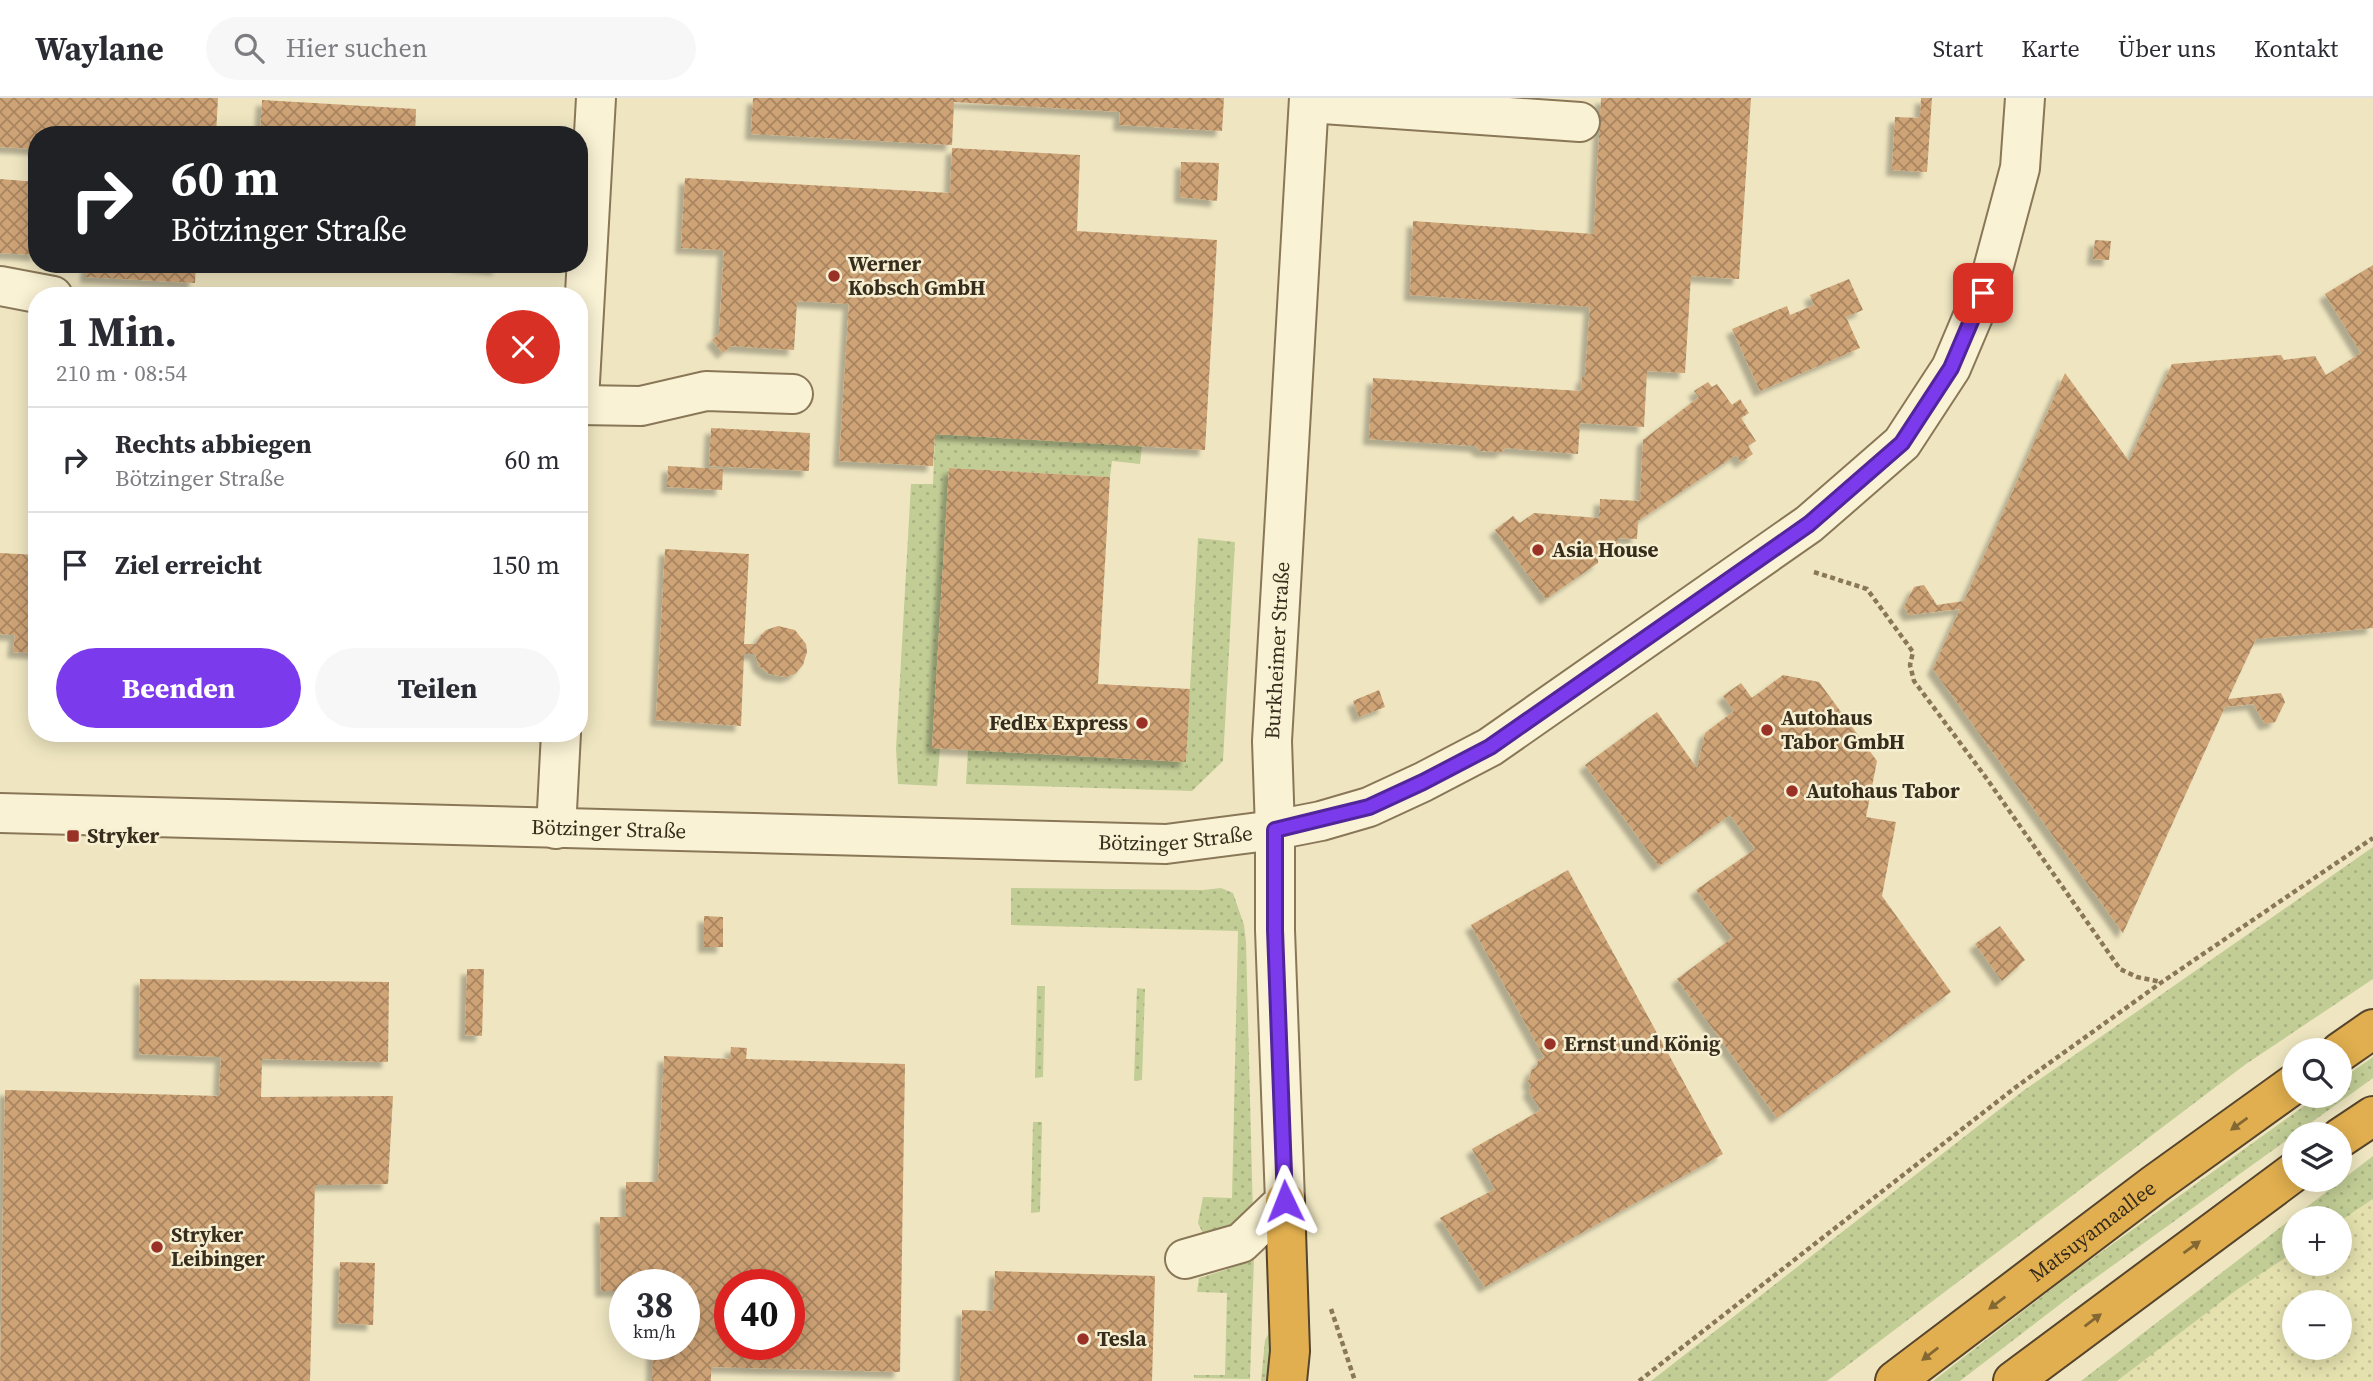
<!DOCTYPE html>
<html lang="de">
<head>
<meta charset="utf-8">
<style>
  :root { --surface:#fff; --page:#f7f7f7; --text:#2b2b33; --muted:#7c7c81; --line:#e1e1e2; --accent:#7c3aed }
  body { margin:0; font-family:"Source Serif 4",serif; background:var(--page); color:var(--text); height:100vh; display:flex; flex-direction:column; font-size:26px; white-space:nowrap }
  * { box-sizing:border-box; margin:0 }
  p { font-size:23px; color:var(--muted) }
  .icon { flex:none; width:38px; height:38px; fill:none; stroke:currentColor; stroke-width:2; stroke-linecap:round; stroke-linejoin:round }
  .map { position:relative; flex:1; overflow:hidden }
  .sheet { position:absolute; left:28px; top:189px; width:560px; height:455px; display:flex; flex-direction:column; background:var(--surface); border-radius:28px; box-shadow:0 4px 18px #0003 }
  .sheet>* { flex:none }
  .hud { position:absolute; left:28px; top:28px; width:560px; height:147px; border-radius:28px; box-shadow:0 4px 18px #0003; background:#202124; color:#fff; overflow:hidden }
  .controls { position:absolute; left:2282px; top:940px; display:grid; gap:14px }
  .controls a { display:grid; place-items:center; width:70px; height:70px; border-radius:50%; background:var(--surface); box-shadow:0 4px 18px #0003; font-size:35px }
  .speed { position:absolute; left:609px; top:1171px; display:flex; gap:14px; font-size:35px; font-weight:700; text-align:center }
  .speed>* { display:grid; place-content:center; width:91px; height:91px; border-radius:50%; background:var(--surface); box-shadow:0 4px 18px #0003; line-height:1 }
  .speed small { font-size:18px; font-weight:400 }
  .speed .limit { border:10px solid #d22; background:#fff; color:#111 }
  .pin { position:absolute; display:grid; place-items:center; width:60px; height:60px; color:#fff; margin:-30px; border-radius:14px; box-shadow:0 4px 10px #0006 }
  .me { position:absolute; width:77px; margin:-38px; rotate:358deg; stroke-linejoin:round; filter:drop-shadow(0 0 5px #0008) }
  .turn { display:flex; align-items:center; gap:24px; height:147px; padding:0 28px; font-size:32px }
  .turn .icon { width:91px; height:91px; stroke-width:2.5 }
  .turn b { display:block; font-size:49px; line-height:60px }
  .round { display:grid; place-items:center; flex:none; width:74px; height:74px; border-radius:37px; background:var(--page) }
  .overview { display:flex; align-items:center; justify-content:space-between; height:119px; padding:0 28px }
  h1 { font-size:42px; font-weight:700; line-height:52px }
  .primary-button { display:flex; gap:14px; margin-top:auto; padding:14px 28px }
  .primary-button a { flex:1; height:80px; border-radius:42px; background:var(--accent); color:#fff; font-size:28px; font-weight:700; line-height:80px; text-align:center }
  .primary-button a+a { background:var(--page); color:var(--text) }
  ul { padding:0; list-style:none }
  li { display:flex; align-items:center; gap:21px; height:105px; padding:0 28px; border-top:2px solid var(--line) }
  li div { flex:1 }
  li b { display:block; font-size:26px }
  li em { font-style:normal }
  header { display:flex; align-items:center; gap:42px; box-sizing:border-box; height:98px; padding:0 35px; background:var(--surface); border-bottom:2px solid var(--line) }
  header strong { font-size:33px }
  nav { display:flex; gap:38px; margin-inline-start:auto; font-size:24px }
  .search { width:490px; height:63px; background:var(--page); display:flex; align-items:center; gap:18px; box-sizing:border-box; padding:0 24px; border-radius:38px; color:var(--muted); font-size:26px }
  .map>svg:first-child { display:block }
  .farmland { fill:url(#farmland-dots); fill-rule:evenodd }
  .grass { fill:url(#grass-dots) }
  .building { fill:url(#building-cross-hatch); fill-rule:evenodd; filter:url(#shadow) }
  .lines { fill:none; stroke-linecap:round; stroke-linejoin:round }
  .minor-casing { stroke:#897758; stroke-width:42 }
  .highway-casing { stroke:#56442c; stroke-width:42 }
  .path { stroke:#897758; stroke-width:4.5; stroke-dasharray:5 3.5; stroke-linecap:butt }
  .minor { stroke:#faf2d4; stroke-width:38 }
  .highway { stroke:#e1af4f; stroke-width:38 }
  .oneway { fill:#846834 }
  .route-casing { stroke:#51269a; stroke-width:18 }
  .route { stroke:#7c3aed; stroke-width:12 }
  .poi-dot { fill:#9a3126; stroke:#f6efd1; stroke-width:2.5 }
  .labels { text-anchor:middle; stroke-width:5; stroke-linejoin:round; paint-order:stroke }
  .poi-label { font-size:21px; font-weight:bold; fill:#382d1d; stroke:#f6efd1; text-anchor:start }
  .street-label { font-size:21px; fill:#382d1d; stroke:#f6efd1 }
</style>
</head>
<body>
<header>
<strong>Waylane</strong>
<div class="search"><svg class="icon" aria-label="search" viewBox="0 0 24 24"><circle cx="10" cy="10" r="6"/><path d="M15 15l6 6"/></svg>Hier suchen</div>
<nav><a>Start</a><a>Karte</a><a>Über uns</a><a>Kontakt</a></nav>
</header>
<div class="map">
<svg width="2373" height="1283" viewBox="0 0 2373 1283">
  <defs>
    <pattern id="farmland-dots" width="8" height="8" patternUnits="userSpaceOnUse" patternTransform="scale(1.75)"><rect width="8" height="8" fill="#e5e1ae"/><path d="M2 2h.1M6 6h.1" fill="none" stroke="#c5c195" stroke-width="1.8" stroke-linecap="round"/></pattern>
    <pattern id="grass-dots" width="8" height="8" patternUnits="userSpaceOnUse" patternTransform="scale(1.75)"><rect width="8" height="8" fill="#c1cd95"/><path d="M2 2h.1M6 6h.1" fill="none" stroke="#a7b080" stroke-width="1.8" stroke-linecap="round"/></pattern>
    <pattern id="building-cross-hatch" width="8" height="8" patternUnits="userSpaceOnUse" patternTransform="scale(1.75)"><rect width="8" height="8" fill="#cea376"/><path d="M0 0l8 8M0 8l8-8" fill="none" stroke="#a88560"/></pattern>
    <filter id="shadow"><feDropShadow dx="-6" dy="6" stdDeviation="2" flood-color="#0004"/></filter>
  </defs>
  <rect width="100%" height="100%" fill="#efe6c1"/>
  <path class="farmland" d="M2373,1101v182h-256l121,-92 56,-37v12h46v-43zM2294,1204h46v46h-46z"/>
  <g class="grass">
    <polygon points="935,336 1142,348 1140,366 1112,363 1110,379 949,370 932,649 940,650 937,688 898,686 896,651 911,386 933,386"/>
    <polygon points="1198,440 1235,444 1223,663 1192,693 966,686 968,652 1186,664"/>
    <polygon points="2373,749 2373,881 2246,966 1827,1283 1651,1283 2023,993"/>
    <polygon points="1011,790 1203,792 1221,790 1233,795 1244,827 1246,844 1253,1118 1205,1140 1198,1125 1203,1099 1232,1100 1238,833 1011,827"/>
    <polygon points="1037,888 1045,888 1043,979 1035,980"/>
    <polygon points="1137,890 1145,891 1142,982 1134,983"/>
    <polygon points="2373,959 2373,980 2076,1194 1960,1283 1933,1283 2071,1176 2318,998 2340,998 2340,982"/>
    <polygon points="1033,1024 1042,1024 1040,1114 1031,1115"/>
    <polygon points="2373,1058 2373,1101 2340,1123 2340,1120 2294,1120 2294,1154 2238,1191 2117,1283 2081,1283"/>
    <polygon points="1254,1159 1250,1281 1194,1280 1194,1277 1225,1277 1227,1195 1197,1194 1199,1180 1225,1172"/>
    <polygon points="1270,1233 1272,1283 1261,1283 1265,1242"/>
  </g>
  <g class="building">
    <polygon points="0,0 218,0 216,37 37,37 37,51 0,49"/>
    <polygon points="753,0 1224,0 1222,33 1119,27 1120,14 954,4 952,47 751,36"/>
    <polygon points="1601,0 1751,0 1739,181 1691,178 1685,275 1647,273 1644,329 1580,325 1578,356 1506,350 1501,354 1481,353 1475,348 1369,341 1373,280 1581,293 1582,279 1585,279 1590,209 1410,197 1413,123 1594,136"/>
    <polygon points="1921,0 1932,0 1927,74 1892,72 1895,19 1920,20"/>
    <polygon points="262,2 416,11 415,37 260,37"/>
    <polygon points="952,50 1080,57 1077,133 1217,142 1205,352 935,336 933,368 839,363 849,206 797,203 794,252 731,248 723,255 712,242 719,236 724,152 681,150 685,80 950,95"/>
    <polygon points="1181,64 1219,65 1217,103 1180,99"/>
    <polygon points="0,81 37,84 37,157 0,155"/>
    <polygon points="2095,142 2111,143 2109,162 2093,161"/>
    <polygon points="87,166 196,166 195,185 86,179"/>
    <polygon points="459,166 499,166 498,171 459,168"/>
    <polygon points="2373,167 2373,530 2256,541 2228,601 2281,595 2285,604 2275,624 2265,626 2253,606 2225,609 2123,835 1933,571 1960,511 1909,517 1904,509 1914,489 1924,487 1937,507 1964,503 2065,275 2129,363 2172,266 2281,257 2284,262 2315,258 2326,277 2361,255 2325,196"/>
    <polygon points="1849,181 1863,212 1846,219 1860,250 1760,293 1732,231 1787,208 1790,217 1814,207 1810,197"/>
    <polygon points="1708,284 1712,289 1717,286 1732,307 1740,301 1749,315 1741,320 1756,343 1748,348 1753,356 1741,364 1736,357 1638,423 1637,441 1618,440 1617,449 1598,448 1598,465 1546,501 1495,432 1513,418 1520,425 1534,415 1599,420 1600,401 1640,403 1643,342 1699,299 1694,293"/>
    <polygon points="711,330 810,335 809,373 709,368"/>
    <polygon points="668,368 723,371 722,392 667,389"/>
    <polygon points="949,370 1110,379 1098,586 1190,591 1186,664 932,650"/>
    <polygon points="665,451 749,456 744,546 756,546 760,538 766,532 778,528 795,532 806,546 807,554 803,567 795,576 786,579 769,576 759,568 755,556 744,556 741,628 656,622"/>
    <polygon points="0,455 37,457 37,555 13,554 15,537 0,536"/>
    <polygon points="1783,577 1819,584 1877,663 1866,719 1896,724 1882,798 1951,894 1777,1020 1677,881 1732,840 1696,792 1755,751 1730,717 1659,768 1585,667 1657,614 1697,670 1705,635 1734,613 1723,598 1741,585 1752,600"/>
    <polygon points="1379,592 1385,609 1359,619 1353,603"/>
    <polygon points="1568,772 1723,1056 1485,1189 1440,1120 1495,1091 1472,1051 1541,1012 1529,994 1531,987 1528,984 1532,971 1536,970 1538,963 1544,959 1471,827"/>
    <polygon points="704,818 723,819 723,849 704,849"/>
    <polygon points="2000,828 2025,862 2002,883 1975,846"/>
    <polygon points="467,871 484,871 482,938 465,937"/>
    <polygon points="140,881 389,884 388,964 262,961 261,999 393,998 388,1086 315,1087 310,1283 0,1283 5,992 219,998 221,959 139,956"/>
    <path d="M731,949l16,1 -1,11 159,5 -5,308 -189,-5v14h-59l1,-37h31v-60h-59v7h-24l-1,-74h26v-35h32l6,-126 66,3zM730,1186h59v60h-59z"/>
    <polygon points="340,1164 375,1165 373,1227 338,1225"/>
    <polygon points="995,1173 1155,1178 1152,1283 960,1283 962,1212 993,1213"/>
  </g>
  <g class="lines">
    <defs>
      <g id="minor">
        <polyline points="1309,5 1580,24"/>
        <polyline points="0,188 53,198"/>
        <polyline points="579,302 596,0"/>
        <polyline points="579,307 641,308 706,293 793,296"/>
        <path id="s1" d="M0,715l1166,31 109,-14 46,-9 48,-14 54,-25 67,-35 319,-223 93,-81 49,-75 42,-99 27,-101 5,-70"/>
        <polyline points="556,731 561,635"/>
        <path id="s2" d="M1185,1161l56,-16 44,-42 -10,-271v-100l-3,-89 37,-643"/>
      </g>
      <g id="highway">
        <polyline points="2340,954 2373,931"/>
        <polyline points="2340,1040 2373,1018"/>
        <polyline points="1285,1103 1290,1253 1287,1283"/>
        <path id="s3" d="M1895,1283l260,-197 139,-100"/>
        <polyline points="2013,1283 2294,1074"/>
      </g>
    </defs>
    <use href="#minor" class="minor-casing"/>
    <use href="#highway" class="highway-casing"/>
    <g class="path">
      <polyline points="1814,474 1867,491 1913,554 1910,567 1914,583 1987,681 2120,871 2137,879 2161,884"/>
      <polyline points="1331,1211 1355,1283"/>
      <polyline points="1639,1283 2016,989 2162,884 2373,740"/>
    </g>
    <use href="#minor" class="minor"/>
    <use href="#highway" class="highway"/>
  </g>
  <defs><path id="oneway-solid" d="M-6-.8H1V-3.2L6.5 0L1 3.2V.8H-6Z" transform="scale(1.75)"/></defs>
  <g class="oneway">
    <use href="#oneway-solid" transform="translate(2239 1026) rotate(144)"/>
    <use href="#oneway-solid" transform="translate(2192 1149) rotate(-36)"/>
    <use href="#oneway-solid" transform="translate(1997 1205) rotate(143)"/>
    <use href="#oneway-solid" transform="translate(2093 1222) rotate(-37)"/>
    <use href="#oneway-solid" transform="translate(1930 1256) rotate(142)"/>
  </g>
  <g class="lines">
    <defs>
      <polyline id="route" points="1285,1103 1275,832 1275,732 1369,709 1423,684 1490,649 1809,426 1902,345 1951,270 1983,195"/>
    </defs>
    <use href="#route" class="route-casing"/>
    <use href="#route" class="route"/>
  </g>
  <g class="poi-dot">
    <circle cx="834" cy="178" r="7"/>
    <circle cx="1538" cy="452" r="7"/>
    <circle cx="1142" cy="625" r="7"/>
    <circle cx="1767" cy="632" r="7"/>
    <circle cx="1792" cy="693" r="7"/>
    <rect x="66" y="731" width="14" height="14" rx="3.5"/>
    <circle cx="1550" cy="946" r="7"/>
    <circle cx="157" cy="1149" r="7"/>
    <circle cx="1083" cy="1241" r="7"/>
  </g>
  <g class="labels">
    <g class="poi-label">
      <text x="848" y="173">Werner<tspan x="848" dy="24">Kobsch GmbH</tspan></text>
      <text x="1552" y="459">Asia House</text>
      <text x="1781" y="627">Autohaus<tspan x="1781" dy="24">Tabor GmbH</tspan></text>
      <text x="1128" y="632" text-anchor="end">FedEx Express</text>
      <text x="1806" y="700">Autohaus Tabor</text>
      <text x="87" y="745">Stryker</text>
      <text x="1564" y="953">Ernst und König</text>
      <text x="171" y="1144">Stryker<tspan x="171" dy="24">Leibinger</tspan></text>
      <text x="1097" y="1248">Tesla</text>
    </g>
    <g class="street-label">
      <text dy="7" stroke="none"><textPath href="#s2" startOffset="670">Burkheimer Straße</textPath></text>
      <text dy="7" stroke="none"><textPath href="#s1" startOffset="609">Bötzinger Straße</textPath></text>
      <text dy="7" stroke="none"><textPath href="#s1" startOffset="1176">Bötzinger Straße</textPath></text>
      <text dy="7" stroke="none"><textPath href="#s3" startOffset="248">Matsuyamaallee</textPath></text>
    </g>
  </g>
</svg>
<div class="controls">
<a><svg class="icon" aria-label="search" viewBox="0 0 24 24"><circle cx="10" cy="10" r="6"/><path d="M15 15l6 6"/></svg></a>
<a><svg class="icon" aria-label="layers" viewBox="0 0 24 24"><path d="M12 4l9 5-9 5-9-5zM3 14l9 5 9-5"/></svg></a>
<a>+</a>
<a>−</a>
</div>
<div class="speed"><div>38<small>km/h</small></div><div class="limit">40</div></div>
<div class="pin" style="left:1983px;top:195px;background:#d93025"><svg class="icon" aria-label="arrive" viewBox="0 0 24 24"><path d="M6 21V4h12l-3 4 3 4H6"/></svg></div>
<svg class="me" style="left:1285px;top:1103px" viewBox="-20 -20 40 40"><path d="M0-17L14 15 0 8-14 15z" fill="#7c3aed" stroke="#fff" stroke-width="4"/></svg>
<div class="hud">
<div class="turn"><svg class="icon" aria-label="right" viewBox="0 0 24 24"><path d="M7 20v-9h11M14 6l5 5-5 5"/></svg><div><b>60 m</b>Bötzinger Straße</div></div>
</div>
<section class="sheet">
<div class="overview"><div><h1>1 Min.</h1><p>210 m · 08:54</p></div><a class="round" style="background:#d93025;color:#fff"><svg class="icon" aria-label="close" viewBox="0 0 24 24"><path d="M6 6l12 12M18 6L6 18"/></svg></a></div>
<ul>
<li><svg class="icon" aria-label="right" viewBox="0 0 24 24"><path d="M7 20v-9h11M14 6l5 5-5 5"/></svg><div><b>Rechts abbiegen</b><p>Bötzinger Straße</p></div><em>60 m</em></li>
<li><svg class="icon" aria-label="arrive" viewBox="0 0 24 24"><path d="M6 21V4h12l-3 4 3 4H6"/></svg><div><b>Ziel erreicht</b></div><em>150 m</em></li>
</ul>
<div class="primary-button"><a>Beenden</a><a>Teilen</a></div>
</section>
</div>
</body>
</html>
